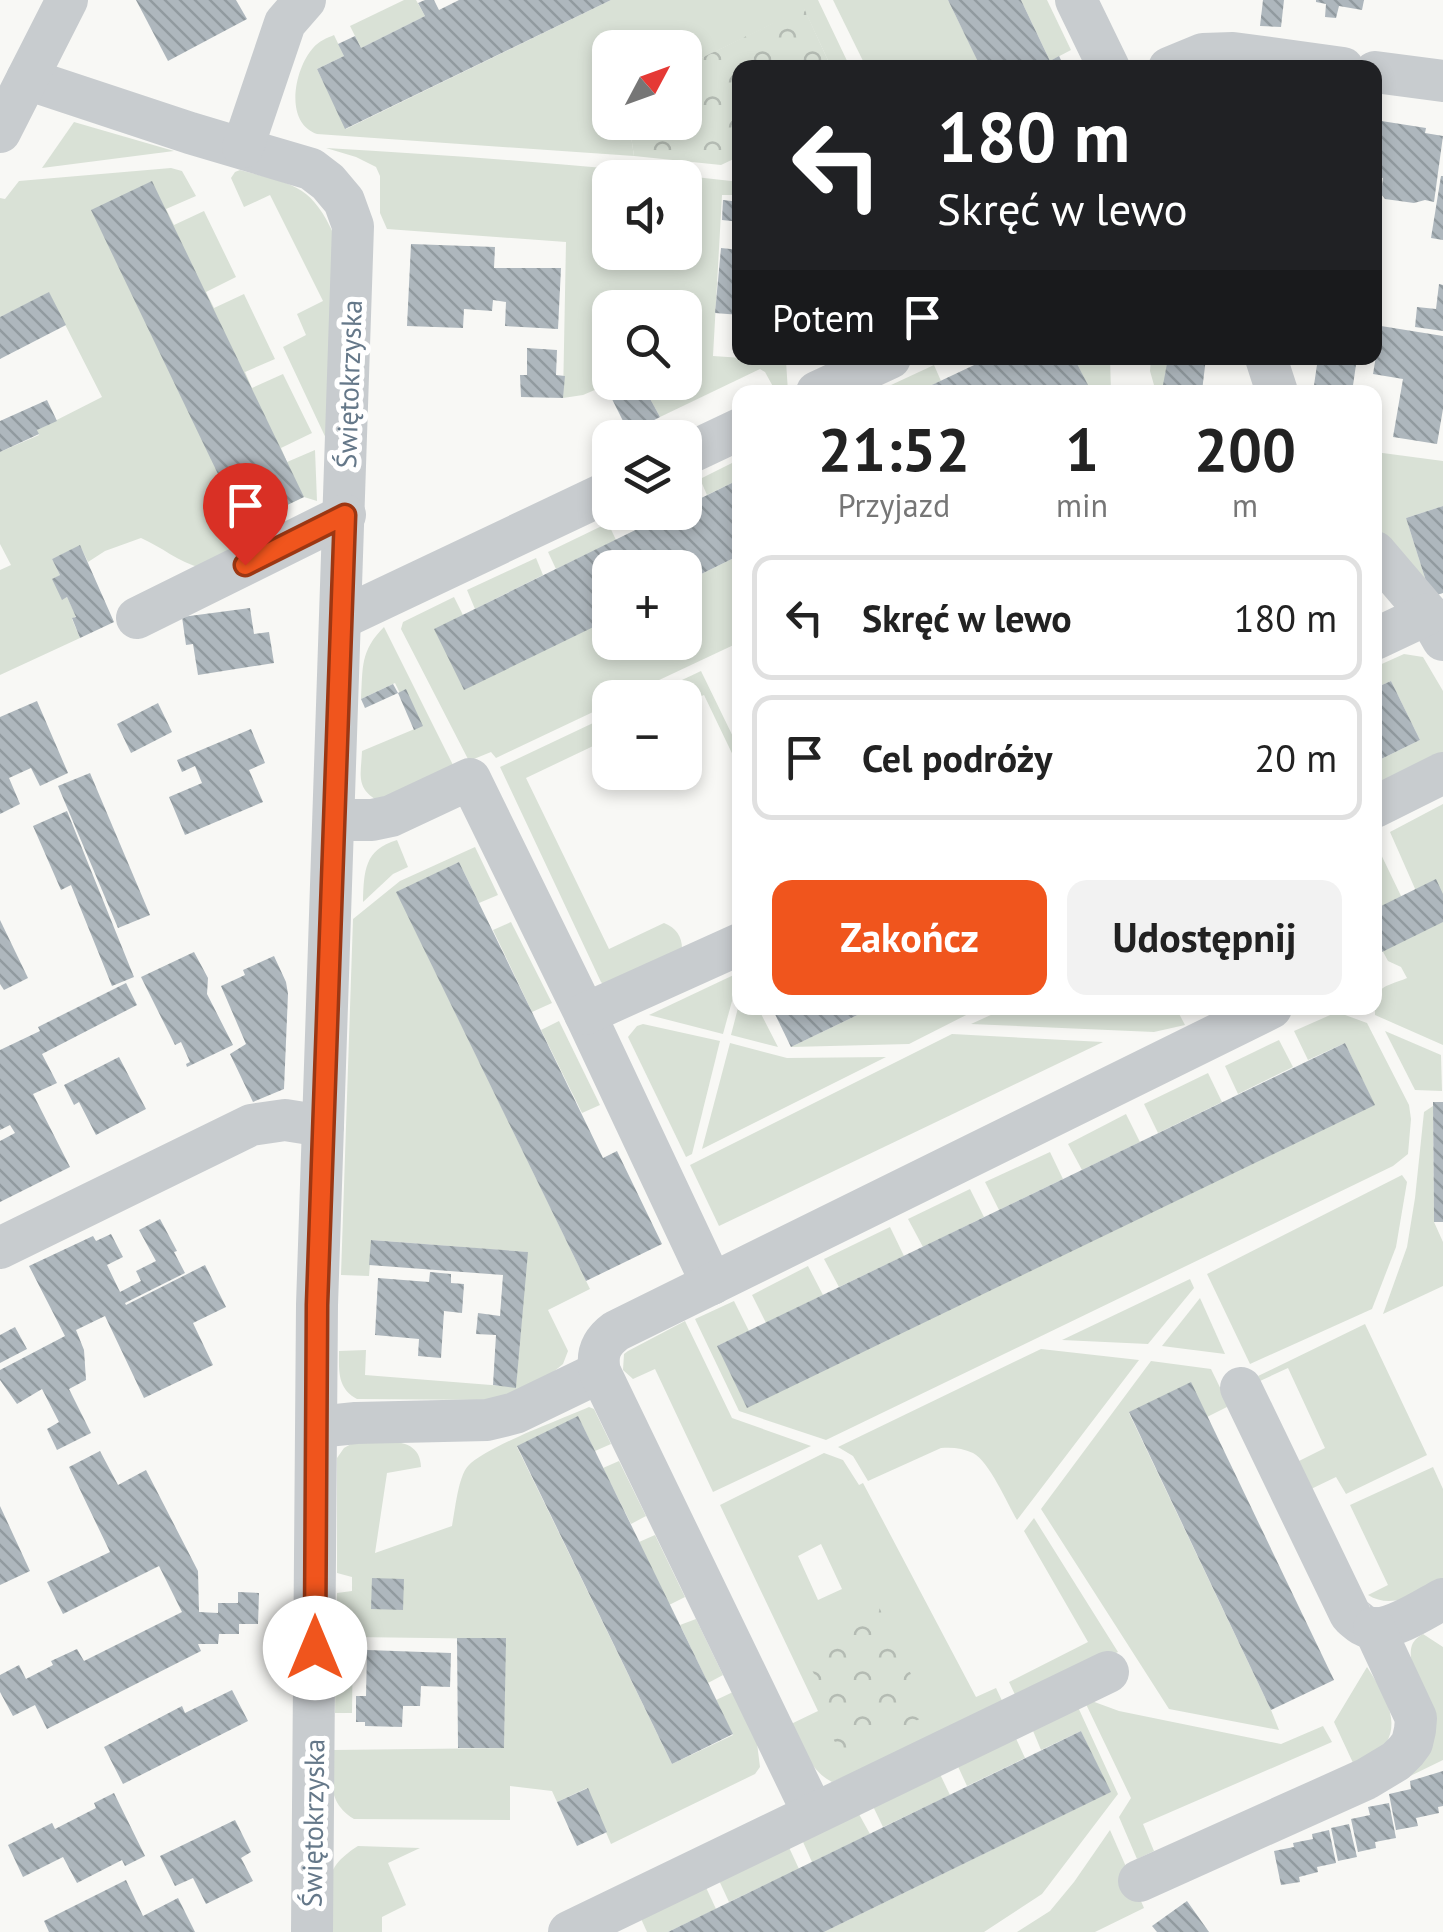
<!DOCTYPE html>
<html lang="pl">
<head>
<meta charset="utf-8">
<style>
  :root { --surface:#fff; --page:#f2f2f2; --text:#222; --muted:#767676; --line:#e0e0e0; --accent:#f0551d }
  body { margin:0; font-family:"PT Sans",sans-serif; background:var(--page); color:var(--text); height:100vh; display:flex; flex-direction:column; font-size:38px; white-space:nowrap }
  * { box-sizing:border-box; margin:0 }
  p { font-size:32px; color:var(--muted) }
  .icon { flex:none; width:55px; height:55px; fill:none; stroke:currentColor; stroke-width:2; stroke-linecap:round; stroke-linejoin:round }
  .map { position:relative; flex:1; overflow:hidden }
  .sheet { position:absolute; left:732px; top:385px; width:650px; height:630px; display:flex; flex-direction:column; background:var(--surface); border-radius:20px; box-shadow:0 5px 15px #0003 }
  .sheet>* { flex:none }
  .hud { position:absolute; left:732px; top:60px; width:650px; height:305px; border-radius:20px; box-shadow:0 5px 15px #0003; background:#202124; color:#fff; overflow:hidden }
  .needle { width:65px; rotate:49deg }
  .tools { position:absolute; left:592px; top:30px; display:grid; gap:20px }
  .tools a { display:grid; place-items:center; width:110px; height:110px; border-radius:20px; background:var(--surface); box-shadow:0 5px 15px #0003; font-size:50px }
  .pin { position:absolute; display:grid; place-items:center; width:85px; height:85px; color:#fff; margin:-102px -42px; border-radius:50% 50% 50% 0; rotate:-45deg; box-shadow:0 0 10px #0007 }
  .pin .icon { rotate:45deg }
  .me { position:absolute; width:110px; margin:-55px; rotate:0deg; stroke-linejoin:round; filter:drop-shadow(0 0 8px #0008) }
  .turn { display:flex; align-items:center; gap:35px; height:210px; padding:0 40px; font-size:45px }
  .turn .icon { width:130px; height:130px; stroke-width:2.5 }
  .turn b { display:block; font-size:70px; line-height:85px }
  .then { display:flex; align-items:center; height:95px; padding:0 40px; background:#0003; gap:20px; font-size:38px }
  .eta { display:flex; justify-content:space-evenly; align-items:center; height:170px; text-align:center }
  .eta b { font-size:60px; font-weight:800; line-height:70px }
  .cta { display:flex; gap:20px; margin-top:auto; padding:20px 40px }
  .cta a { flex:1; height:115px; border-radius:20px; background:var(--accent); color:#fff; font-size:40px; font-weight:800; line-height:115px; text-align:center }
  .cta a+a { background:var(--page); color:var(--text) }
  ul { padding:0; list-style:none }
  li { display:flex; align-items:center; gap:30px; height:125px; margin:0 20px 15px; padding:0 20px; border:5px solid var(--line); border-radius:20px }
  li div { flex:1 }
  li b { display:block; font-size:38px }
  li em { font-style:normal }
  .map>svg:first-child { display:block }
  .grass { fill:#d9e1d6; fill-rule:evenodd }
  .park { fill:url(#park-crowns) }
  .building { fill:url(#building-back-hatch) }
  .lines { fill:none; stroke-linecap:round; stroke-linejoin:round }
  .minor { stroke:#c8cccf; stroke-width:42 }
  .route-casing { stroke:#9c3713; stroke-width:25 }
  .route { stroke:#f0551d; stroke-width:18 }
  .labels { text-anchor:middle; stroke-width:10; stroke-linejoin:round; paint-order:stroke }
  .street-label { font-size:28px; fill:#657889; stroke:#fff }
</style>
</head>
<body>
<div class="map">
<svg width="1443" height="1932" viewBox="0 0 1443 1932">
  <defs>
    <pattern id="park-crowns" width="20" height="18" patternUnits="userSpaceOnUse" patternTransform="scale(2.5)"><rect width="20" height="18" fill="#d9e1d6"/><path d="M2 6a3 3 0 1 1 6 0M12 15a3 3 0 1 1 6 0" fill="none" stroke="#b4bbb3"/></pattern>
    <pattern id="building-back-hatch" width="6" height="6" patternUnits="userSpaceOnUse" patternTransform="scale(2.5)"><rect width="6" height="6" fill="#aeb7bd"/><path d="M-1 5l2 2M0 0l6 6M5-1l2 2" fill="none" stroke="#919a9f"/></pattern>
  </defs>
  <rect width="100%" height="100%" fill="#f8f8f5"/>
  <g class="grass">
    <polygon points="404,0 416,0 425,16 361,48 350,26"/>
    <path d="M611,0h207l32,67h-19l-27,-58 -119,57v-18h-75v74l19,1 5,33 -317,-22c-34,-12 -22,-66 -4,-86 6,-7 14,-10 21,-13l10,21 -27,13 29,60z"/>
    <polygon points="833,0 948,0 981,67 866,67"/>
    <polygon points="1021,0 1047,0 1071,50 1050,61"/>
    <polygon points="74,122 174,151 42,168"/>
    <path d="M326,148c138,8 276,18 414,34v13h-18l-9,161 73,5 2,31h-12l-11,-20 -5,-3 -100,48 -18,-33 -30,15 -8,-13 -21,9 -20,3 3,-156 -179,-13 -7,-16v-37l-4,-9 -20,-10zM610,178h75v74h-75zM610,308h75v74h-75z"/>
    <path d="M171,168l11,3 14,25 -30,13 8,16 30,-14 32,66 -30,15 8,16 30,-14 31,65 -30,13 7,16 31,-14 29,59 -31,15 6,14 28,-12 2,51 -13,-4 -61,29 6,19 -48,23c-23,-6 -39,-21 -60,-30l-36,13 -17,11 -8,-16 -28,13 8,16 -7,4 10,20 4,-2 9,19 -4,3 8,19 -80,37v-105l11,-5 -11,-21v-92l39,-17 -2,-5 65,-33 -53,-104 -49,24v-119l5,1 14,-18z"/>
    <path d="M240,170c51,14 71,13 94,65l-4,212 -47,-100 23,-12 -9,-21 26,-13 -53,-106 -26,12 -13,-29 4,-6z"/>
    <polygon points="1074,358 1110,358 1111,392 1071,392 1087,384"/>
    <polygon points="1151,358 1168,358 1164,385 1202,392 1156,392 1150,371"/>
    <polygon points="934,365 941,381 917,392 876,392"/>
    <polygon points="1375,452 1443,461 1443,506 1406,518 1431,597 1410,567 1375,526"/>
    <polygon points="740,459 740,479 707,495 700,479"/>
    <polygon points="608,523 616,540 556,569 548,552"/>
    <polygon points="740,555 740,642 623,697 610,698 610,704 496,758 491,752 469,761 401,629 403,622 454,597 463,615 610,619 610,642 685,642 685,582"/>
    <polygon points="536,558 543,575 475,609 467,590"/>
    <path d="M384,627l71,142 -75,33c-25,-14 -19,-26 -18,-51l55,-23 -22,-45 -34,16c2,-32 -1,-48 23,-72z"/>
    <polygon points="1404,654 1423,657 1443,691 1443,764 1375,799 1375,762 1420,740 1391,681 1375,688 1375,667"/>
    <polygon points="701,671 740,751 740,770 704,695 685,703 685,698 646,697"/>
    <path d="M610,715v23l-84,40 83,171 55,-26c12,5 18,13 18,26l-76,38 -5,-5 -101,-215z"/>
    <path d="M1443,804v241l-68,-30c-1,-30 8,-27 32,-37l-6,-11 -13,-6 -13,-24v-95l27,56 14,-7 -26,-59z"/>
    <path d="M397,840l11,27 -15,7 -30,28c1,-31 1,-52 34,-62z"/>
    <path d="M475,847l23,48 -19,8 -20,-41 -62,31 193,396 -42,21 20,41 -5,13 -17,14 -52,22 -137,-1c-20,-11 -18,-28 -18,-48l27,-1 -1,25 151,12 11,-135 -155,-12 -3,36 -28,-1 12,-356 47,-38z"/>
    <polygon points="511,922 552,1003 532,1012 493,930"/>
    <polygon points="740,972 723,1034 649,1015"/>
    <polygon points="740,1000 740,1008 758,1008 778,1047 731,1035"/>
    <polygon points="872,1008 980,1008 909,1044 791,1047"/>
    <polygon points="1006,1008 1176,1008 1185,1025 1154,1032 971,1024"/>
    <polygon points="1337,1012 1367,1023 1409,1105 1411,1119 1408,1154 1393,1166 826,1440 739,1411 695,1319 734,1301 749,1331 717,1346 1374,1104 1345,1043 1308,1060 1294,1031"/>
    <polygon points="559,1021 600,1105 582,1113 541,1030"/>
    <polygon points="643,1024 720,1041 692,1154 686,1157 628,1037 637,1026"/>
    <polygon points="1385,1031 1441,1055 1442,1091 1415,1090"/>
    <polygon points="952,1034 1103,1042 719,1226 690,1165"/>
    <polygon points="1279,1040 1293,1067 1238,1094 1225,1066"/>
    <polygon points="730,1043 787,1058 886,1057 702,1149"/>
    <polygon points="1208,1073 1222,1102 1158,1133 1144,1104"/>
    <polygon points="1433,1106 1434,1222 1443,1242 1443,1286 1383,1314 1407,1247 1415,1198 1424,1112"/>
    <polygon points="1126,1114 1140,1142 1082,1170 1068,1144"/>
    <polygon points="1050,1152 1063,1179 999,1210 985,1182"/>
    <polygon points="1402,1175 1407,1182 1396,1247 1372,1309 1250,1364 1207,1274"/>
    <polygon points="970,1189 984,1217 923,1247 908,1219"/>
    <polygon points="890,1227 904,1256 839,1287 824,1259"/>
    <polygon points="808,1266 823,1295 766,1323 752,1295"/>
    <polygon points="1190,1279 1194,1288 1148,1344 1062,1340"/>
    <polygon points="1200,1298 1225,1354 1162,1346"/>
    <polygon points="685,1321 732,1418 811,1446 713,1492 655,1369 633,1379 623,1370 624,1354 628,1351"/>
    <polygon points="1365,1324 1427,1455 1346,1494 1336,1477 1309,1490 1297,1462 1325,1448 1288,1368 1260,1381 1258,1376"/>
    <path d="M1041,1349l98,11 -122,160c-10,-17 -28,-59 -44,-67 -10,-5 -21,-6 -32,-5l-73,33 -15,-25 -15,-9z"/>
    <polygon points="1151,1361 1211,1369 1229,1406 1207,1417 1190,1383 1129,1413 1271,1710 1279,1730 1169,1709 1041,1509"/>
    <path d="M589,1407l5,2 17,35 -16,7 -17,-34 -61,30 155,317 61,-29 -17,-35 17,-8 24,51 3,24 -5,7 -144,70 -24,-56 -30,14 -5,-11 -42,-5v34l-156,-1c-28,-17 -22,-41 -21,-69l171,-2 1,-109 -152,-2 -1,76h-17l2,-120 15,-2v-14l-15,-4v-115l7,-10 7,-4c25,-1 69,-12 70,23l-34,6 -12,80 77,-27c3,-15 6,-49 16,-60 17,-19 94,-47 121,-59z"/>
    <path d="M824,1453l19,7 16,25 4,-2 113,214 20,-9 9,19 -173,75c-22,-11 -30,-37 -41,-58l27,-13 -98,-206zM821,1544l21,45 -24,11 -20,-44z"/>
    <polygon points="619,1461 646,1516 631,1524 603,1468"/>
    <path d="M1433,1467l10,22v96c-24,8 -52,25 -75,10l20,-10 -38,-80z"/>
    <polygon points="1034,1518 1118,1652 1018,1701 1009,1682 1088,1642 1024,1531"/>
    <polygon points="655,1535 685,1597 669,1605 639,1542"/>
    <polygon points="696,1619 723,1675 708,1683 680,1625"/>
    <path d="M1423,1634l20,13v113l-39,19 8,-114c-2,-15 -3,-23 11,-31z"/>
    <path d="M1367,1667c14,22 38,57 15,81 -7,8 -18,12 -28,17l-20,-43z"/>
    <polygon points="1084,1700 1089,1700 1119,1711 1281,1744 1323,1726 1332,1742 1143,1824 1154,1851 1137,1859 1119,1817 1131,1798"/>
    <polygon points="1077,1705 1118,1794 1042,1894 984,1932 824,1932 1110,1792 1081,1731 1041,1750 1031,1726"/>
    <polygon points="1013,1732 1025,1758 967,1786 955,1760"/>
    <polygon points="937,1768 950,1795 883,1827 870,1800"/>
    <polygon points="855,1807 870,1834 812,1862 799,1833"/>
    <polygon points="1110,1830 1144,1908 1095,1932 1017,1932 1050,1911 1074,1882"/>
    <polygon points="786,1841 799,1869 729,1902 716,1874"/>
    <path d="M358,1846l62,2 -32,15 18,42 -24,12v15h-52c0,-42 -12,-61 28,-86z"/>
    <polygon points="703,1881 716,1909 668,1932 647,1932 638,1912"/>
  </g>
  <g class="park">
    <polygon points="804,8 831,67 740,68 740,156 721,165 634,156 629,123 685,122 685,66"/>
    <polygon points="879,1607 930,1714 843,1756 819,1714 829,1704 800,1646"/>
  </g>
  <g class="building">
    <polygon points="136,0 236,0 247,19 168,61"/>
    <polygon points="425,0 434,0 439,10 459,0 611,0 345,129 317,69 344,56 338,44 355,36 361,48 425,16 418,3"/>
    <polygon points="948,0 1021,0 1050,61 1059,56 1065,68 981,68"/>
    <polygon points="1263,0 1284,0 1281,27 1260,26"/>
    <polygon points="1316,0 1364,0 1362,10 1339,6 1336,18 1325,17 1326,4 1316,2"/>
    <polygon points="1375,120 1426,128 1425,133 1443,136 1434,202 1425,200 1414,203 1385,199 1381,194 1383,178 1375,177"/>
    <polygon points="1441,176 1443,176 1443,240 1431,238"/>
    <polygon points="152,181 304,497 243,526 91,210"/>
    <polygon points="723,200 740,202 740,222 722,220"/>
    <polygon points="411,244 495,247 494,268 561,268 558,329 505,326 506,302 493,300 492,311 464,309 463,328 407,326"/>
    <polygon points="721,248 740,250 740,315 715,313"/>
    <polygon points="1439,284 1443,285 1443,331 1415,327 1417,307 1436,309"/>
    <polygon points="49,292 66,325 0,359 0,317"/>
    <polygon points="1381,326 1443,336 1443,409 1437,444 1393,437 1403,379 1373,374"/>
    <polygon points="527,348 557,350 556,375 565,376 563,398 521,397 520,375 527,375"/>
    <polygon points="989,358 1074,358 1088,385 1071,392 917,392"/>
    <polygon points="1168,358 1206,358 1202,391 1163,385"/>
    <polygon points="1318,358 1357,358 1352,392 1313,392"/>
    <polygon points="642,384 660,417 629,433 612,399"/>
    <polygon points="47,400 57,421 37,430 39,434 0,452 0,421"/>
    <polygon points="740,479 740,555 685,582 685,568 610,568 610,619 464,690 434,629 672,512 685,512 685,506"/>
    <polygon points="1443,506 1443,593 1431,597 1406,518"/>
    <polygon points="80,545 114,622 80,638 72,618 76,617 67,597 62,600 52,579 60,575 52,559"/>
    <polygon points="250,608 254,634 269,632 274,663 198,675 193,644 186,645 182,617"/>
    <polygon points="1391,681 1420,740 1375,762 1375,688"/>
    <polygon points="393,684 398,693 365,708 361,699"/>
    <polygon points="406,689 423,726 414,730 398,693"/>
    <polygon points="37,701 68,773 40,786 31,768 9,778 20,804 0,814 0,717"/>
    <polygon points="158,703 172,732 131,753 117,724"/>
    <polygon points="251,729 265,763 249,770 263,802 185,835 169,797 202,783 195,766 182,772 177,760"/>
    <polygon points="90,773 150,915 118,928 58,786"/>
    <polygon points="67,811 134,977 112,986 71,885 61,890 33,826"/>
    <polygon points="459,862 603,1158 617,1151 662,1244 586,1281 396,892"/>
    <polygon points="1436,879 1443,894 1443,922 1382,952 1375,937 1375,909"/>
    <polygon points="0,920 28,978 4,990 0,984"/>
    <polygon points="194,952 208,978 207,994 233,1045 187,1067 186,1064 190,1062 181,1042 175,1045 141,977"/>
    <polygon points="274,956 286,982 288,994 284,1089 253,1102 230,1054 246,1044 221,986 245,975 243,970"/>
    <polygon points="126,983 137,1005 42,1054 57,1083 33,1094 70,1167 0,1202 0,1141 15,1133 10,1125 0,1130 0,1050 40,1031 38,1027"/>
    <polygon points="772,1008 872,1008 791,1047"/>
    <polygon points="1345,1043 1375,1105 747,1408 717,1346"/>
    <polygon points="119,1057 146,1109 96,1135 79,1102 74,1105 64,1085"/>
    <polygon points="1433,1102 1443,1102 1443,1222 1434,1222"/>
    <polygon points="160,1219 177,1251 174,1252 185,1273 125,1303 126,1305 205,1265 226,1307 193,1323 213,1365 144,1398 105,1316 76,1330 84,1350 86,1380 69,1389 91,1433 57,1450 47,1429 59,1422 42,1389 17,1404 0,1380 0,1370 65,1336 29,1266 93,1236 96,1241 111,1234 123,1257 107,1265 120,1292 141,1281 136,1271 156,1261 139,1230"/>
    <polygon points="371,1240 528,1252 516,1388 493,1385 496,1335 476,1334 478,1313 500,1316 503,1275 369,1265"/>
    <polygon points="430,1272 451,1274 451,1283 464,1284 462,1313 444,1311 441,1358 418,1356 419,1339 375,1335 378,1278 429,1282"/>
    <polygon points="15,1327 27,1349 0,1363 0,1335"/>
    <polygon points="1191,1382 1334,1680 1271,1710 1129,1412"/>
    <polygon points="578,1416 733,1734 672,1764 517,1446"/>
    <polygon points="100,1451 118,1485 146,1470 198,1571 199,1612 218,1613 218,1603 238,1603 238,1592 259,1593 258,1624 239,1624 239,1634 219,1634 218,1644 198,1644 201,1651 47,1729 35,1705 13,1716 0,1692 0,1675 19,1665 26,1679 53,1665 51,1661 77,1649 84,1661 182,1612 159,1566 63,1614 47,1582 110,1552 69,1467"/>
    <polygon points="0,1506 30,1571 0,1585"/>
    <polygon points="372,1578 404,1579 403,1610 371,1609"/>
    <polygon points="457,1638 506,1638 504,1748 458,1748"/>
    <polygon points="367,1650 451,1653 450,1687 421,1686 420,1706 403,1706 402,1727 365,1726 365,1722 356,1722 356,1696 366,1696"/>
    <polygon points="232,1690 248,1721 123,1784 104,1747 182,1706 185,1713"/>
    <polygon points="1081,1731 1111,1792 824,1932 668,1932"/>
    <polygon points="1443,1771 1443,1806 1438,1807 1439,1813 1416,1818 1418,1826 1396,1830 1389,1794 1411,1789 1410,1781"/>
    <polygon points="588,1788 607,1832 577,1846 557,1802"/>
    <polygon points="114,1793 145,1856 125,1866 122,1860 77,1883 63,1857 23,1877 8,1845 52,1823 55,1829 96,1808 94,1803"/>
    <polygon points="1389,1803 1396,1838 1375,1842 1376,1848 1358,1852 1351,1819 1370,1815 1368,1807"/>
    <polygon points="235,1820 251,1852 241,1858 253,1881 206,1904 193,1878 175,1886 160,1856"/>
    <polygon points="1349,1824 1357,1857 1338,1861 1331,1828"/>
    <polygon points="1329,1830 1336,1863 1317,1867 1318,1872 1299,1877 1300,1882 1281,1885 1274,1851 1294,1847 1293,1843 1313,1839 1312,1834"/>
    <polygon points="126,1880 143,1916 178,1898 195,1932 49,1932 44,1921"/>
    <polygon points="1187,1901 1209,1932 1157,1932 1152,1926"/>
  </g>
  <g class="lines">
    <g class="minor">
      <polyline points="1076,0 1109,68"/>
      <polyline points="1169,68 1203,54 1233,53 1343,68"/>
      <polyline points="1375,72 1443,81"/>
      <polyline points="27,79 190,133 311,169 328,182 344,201 353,226 317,1305 312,1932"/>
      <polyline points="0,132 67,0"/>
      <polyline points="243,147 285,23 305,0"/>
      <polyline points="1266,358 1277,392"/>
      <polyline points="817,392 890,358"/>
      <polyline points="685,455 740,429"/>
      <polyline points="1375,552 1428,614 1443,640"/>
      <polyline points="137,618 345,515"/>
      <polyline points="342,618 610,491"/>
      <polyline points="1375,639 1428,614"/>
      <polyline points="1375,807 1443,773"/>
      <polyline points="334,820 372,820 391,816 470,779 585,1014 712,1284"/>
      <polyline points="585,1014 740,944"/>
      <polyline points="0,1248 251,1125 285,1120 323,1126"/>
      <path d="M1241,1388l109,226c0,1 12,11 13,11 21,12 61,-16 80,-26"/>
      <polyline points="317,1427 356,1423 487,1420 515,1413 600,1372"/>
      <path d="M813,1813l-213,-441c-4,-18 1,-30 16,-41l655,-323"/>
      <polyline points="1139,1881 1366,1779 1396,1761 1406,1751 1412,1743 1415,1730 1416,1718 1374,1628"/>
      <polyline points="569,1932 1108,1672"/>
    </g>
  </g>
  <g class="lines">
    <defs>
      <polyline id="route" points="245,565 345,515 317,1305 315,1648"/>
    </defs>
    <use href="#route" class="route-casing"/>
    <use href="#route" class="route"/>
  </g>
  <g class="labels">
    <g class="street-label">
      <text transform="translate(349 384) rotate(-88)" y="10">Świętokrzyska</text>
      <text transform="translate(313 1823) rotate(-89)" y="10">Świętokrzyska</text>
    </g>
  </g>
</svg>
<div class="tools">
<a><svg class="needle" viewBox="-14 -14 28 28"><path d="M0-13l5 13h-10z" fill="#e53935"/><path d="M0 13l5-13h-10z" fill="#767676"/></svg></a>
<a><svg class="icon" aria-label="sound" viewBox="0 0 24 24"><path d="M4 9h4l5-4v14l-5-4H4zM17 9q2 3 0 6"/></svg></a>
<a><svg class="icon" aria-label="search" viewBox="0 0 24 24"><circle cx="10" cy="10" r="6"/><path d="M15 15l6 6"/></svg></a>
<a><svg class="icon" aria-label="layers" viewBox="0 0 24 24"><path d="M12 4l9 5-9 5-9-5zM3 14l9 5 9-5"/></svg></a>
<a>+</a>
<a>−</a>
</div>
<div class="pin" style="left:245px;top:565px;background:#d93025"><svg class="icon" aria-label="arrive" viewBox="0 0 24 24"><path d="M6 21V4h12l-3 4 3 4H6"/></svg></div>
<svg class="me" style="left:315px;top:1648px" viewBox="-20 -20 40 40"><circle r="19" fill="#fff"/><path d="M0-13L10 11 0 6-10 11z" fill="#f0551d"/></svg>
<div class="hud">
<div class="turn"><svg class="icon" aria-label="left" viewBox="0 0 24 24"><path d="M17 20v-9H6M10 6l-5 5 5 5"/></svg><div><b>180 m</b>Skręć w lewo</div></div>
<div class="then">Potem<svg class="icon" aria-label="arrive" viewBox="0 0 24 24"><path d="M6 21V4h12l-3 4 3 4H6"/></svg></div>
</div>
<section class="sheet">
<div class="eta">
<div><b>21:52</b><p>Przyjazd</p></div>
<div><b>1</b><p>min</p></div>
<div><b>200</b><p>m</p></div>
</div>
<ul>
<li><svg class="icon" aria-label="left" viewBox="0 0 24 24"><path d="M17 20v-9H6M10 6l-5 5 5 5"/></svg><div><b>Skręć w lewo</b></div><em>180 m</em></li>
<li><svg class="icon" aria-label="arrive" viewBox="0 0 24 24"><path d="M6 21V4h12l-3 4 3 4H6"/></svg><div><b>Cel podróży</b></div><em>20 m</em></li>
</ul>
<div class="cta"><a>Zakończ</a><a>Udostępnij</a></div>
</section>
</div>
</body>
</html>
